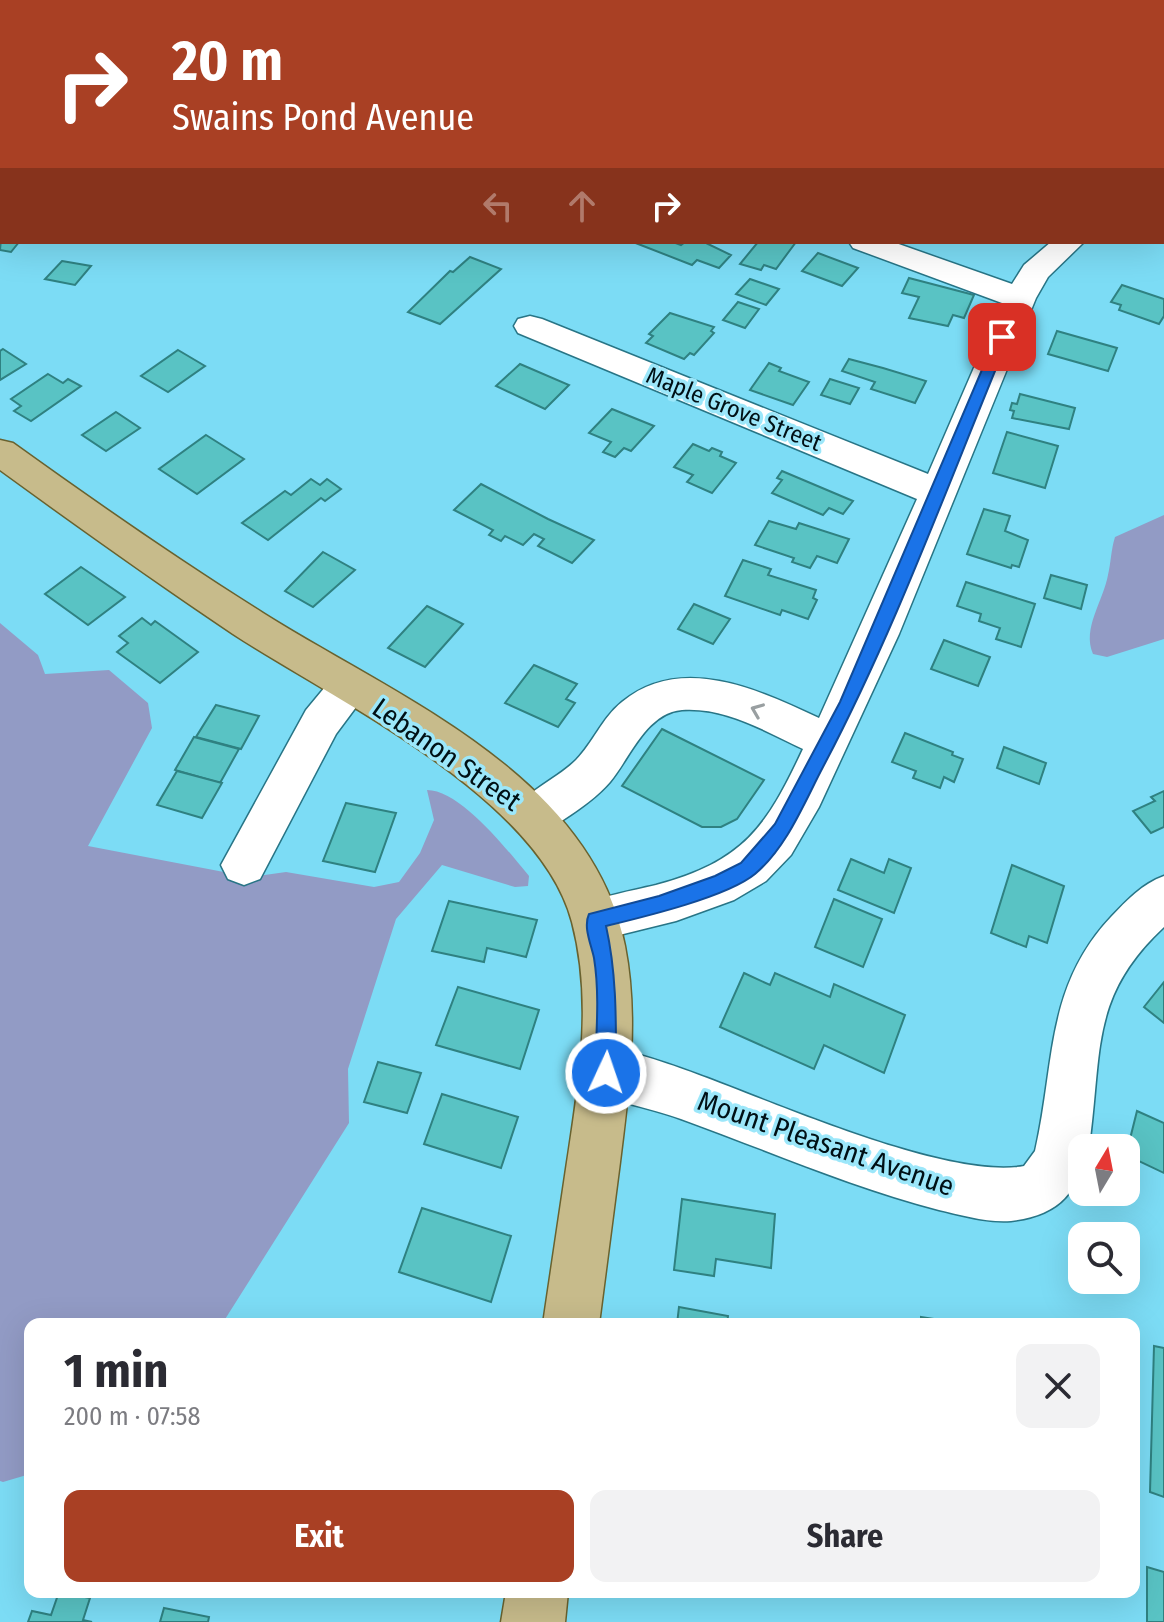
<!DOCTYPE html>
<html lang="en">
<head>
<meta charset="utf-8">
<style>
  :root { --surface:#fff; --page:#f2f2f3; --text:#2b2b33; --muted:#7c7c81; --accent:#a94024 }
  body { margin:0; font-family:"Fira Sans Condensed",sans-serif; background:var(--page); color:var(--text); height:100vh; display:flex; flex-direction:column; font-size:30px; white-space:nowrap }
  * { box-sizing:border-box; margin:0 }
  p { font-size:26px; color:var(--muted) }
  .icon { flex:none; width:44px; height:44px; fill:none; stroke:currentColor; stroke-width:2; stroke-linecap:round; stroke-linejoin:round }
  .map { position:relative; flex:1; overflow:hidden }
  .details { position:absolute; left:24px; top:1318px; width:1116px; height:280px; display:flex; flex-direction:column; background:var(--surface); border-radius:16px; box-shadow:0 8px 32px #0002 }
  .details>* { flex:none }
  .guide { position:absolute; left:0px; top:0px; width:1164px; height:244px; box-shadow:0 8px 32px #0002; background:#a94024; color:#fff; overflow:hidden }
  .needle { width:52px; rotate:10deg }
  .buttons { position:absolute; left:1068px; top:1134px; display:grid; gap:16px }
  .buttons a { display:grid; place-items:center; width:72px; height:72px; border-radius:16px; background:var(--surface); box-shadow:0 8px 32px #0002; font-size:40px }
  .pin { position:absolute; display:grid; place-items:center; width:68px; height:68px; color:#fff; margin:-34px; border-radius:16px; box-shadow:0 4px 12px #0006 }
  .me { position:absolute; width:88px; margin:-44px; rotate:3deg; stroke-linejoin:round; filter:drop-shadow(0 0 6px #0008) }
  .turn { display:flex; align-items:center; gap:28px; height:168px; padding:0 40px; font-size:36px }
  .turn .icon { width:104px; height:104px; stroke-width:2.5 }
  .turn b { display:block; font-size:56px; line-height:68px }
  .lanes { display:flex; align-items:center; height:76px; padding:0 40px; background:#0003; justify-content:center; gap:40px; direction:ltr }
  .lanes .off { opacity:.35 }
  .round { display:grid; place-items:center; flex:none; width:84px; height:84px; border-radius:16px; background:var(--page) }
  .summary { display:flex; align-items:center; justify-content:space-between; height:136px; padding:0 40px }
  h1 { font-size:48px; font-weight:700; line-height:60px }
  .primary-button { display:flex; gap:16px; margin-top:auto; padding:16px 40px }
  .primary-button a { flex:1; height:92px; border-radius:16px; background:var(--accent); color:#fff; font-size:32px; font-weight:700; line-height:92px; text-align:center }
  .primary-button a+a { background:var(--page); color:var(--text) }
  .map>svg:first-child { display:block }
  .green { fill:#929bc5 }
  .building { fill:#59c3c4; stroke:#2f8181; stroke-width:2 }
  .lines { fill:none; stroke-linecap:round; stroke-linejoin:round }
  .minor-casing { stroke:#287586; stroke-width:3 }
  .major-casing { stroke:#69622f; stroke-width:3 }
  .minor { fill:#fff; fill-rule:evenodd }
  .major { fill:#c7bb8b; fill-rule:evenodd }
  .oneway { stroke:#999fa1 }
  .route { fill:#1a73e8; stroke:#114b97; stroke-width:2 }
  .labels { text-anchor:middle; stroke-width:7; stroke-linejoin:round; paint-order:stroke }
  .far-street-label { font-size:24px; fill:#001015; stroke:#9ce7fa }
  .street-label { font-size:28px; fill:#001015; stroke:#9ce7fa }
</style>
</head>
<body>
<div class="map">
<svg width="1164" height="1622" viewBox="0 0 1164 1622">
  <rect width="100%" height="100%" fill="#7cdcf5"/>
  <g class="green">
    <path d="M1164,515v124l-57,18 -14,-3c-11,-26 10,-52 15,-79 3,-13 3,-25 7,-38z"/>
    <path d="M0,623l38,32 7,19 64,-4 39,33 4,25 -64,118 162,31 36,-5 88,15 25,-5 21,-29 14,-33 -7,-30c34,0 81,61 102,86l-1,10 -13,1 -73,-22 -46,54 -48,150 1,54 -127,201h-192v150l-27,8 -3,-1z"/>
  </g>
  <g class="building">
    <polygon points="2,228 2,242 19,242 11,252 0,250"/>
    <polygon points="633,242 673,242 681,245 685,242 704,242 731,255 719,268 697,260 692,265"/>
    <polygon points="758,242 796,242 776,269 764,265 761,270 740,264"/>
    <polygon points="818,253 858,268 842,286 802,271"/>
    <polygon points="470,257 501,269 440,324 408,312 450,271 453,272"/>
    <polygon points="62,261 91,266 75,285 45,279"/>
    <polygon points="909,278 974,295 964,318 953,315 948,326 909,318 919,297 902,293"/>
    <polygon points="750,279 779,289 766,305 736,294"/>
    <polygon points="1122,285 1164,299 1164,316 1159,324 1119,310 1121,305 1111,302"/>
    <polygon points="738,302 759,309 745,328 723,320"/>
    <polygon points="670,313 714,327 711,331 714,333 694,355 690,353 684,359 646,343 653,336 649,334"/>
    <polygon points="1057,331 1117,348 1108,371 1048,354"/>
    <polygon points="3,349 26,364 0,380 0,351"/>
    <polygon points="178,350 205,366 168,392 141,376"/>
    <polygon points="849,359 883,368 926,381 915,403 871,389 875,382 842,371"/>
    <polygon points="769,363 781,368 779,371 809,382 793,405 750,390"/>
    <polygon points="520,364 569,385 545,409 496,386"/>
    <polygon points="48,374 63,383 68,379 81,386 31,421 14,411 21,406 11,399"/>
    <polygon points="830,379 859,388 850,404 821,395"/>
    <polygon points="1020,394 1075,408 1069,429 1012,418 1014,411 1010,410 1012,403 1017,404"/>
    <polygon points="612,409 654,426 631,451 624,448 615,457 603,452 611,442 589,433"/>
    <polygon points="116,412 140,428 106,451 82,435"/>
    <polygon points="1007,432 1058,446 1045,488 993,473"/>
    <polygon points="206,435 244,459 197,494 159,469"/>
    <polygon points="693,444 709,451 712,448 722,452 720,456 736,463 712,493 687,482 693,475 674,467"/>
    <polygon points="782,471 853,501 843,514 829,508 823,515 772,493 782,480 777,478"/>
    <polygon points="311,479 320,485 327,479 341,489 325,501 321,498 268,540 242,523 285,491 291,495"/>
    <polygon points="481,484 548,519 594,540 572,563 538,546 544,539 534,534 523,545 505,536 501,541 489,535 493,530 454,510"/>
    <polygon points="984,509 1010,516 1005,531 1028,540 1019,567 1012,565 1011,568 967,554"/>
    <polygon points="769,521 796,529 799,523 849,539 837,563 817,556 810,568 792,562 794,558 755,545"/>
    <polygon points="323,552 355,570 313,607 285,591"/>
    <polygon points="743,560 771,569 768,575 816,590 813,598 817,600 808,619 782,610 780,615 725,596"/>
    <polygon points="81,567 125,597 88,625 45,594"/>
    <polygon points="1051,575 1087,585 1081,609 1044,598"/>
    <polygon points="966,582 1035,604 1021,647 996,639 1000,628 979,621 981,614 957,606"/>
    <polygon points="694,604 730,619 713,644 678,629"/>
    <polygon points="427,606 463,624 425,667 388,648"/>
    <polygon points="142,618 151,625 155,621 198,652 160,683 117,652 128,643 119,636"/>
    <polygon points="944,640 990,657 978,686 931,669"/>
    <polygon points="534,665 577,684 566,699 575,703 558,727 505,703"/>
    <polygon points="216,705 259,716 241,749 196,737"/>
    <polygon points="662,729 764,780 737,819 721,827 702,827 622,786"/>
    <polygon points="905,733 953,752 952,755 963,759 954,782 944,777 940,788 913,778 916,771 892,762"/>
    <polygon points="194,737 239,749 220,783 175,770"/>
    <polygon points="1004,747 1046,763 1039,784 997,768"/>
    <polygon points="177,771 222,783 202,818 157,805"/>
    <polygon points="1164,791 1164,827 1151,833 1133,811 1155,801 1151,797"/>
    <polygon points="346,803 396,813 375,872 323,861"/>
    <polygon points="851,859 884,873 889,859 911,868 894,913 838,890"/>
    <polygon points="1012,865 1064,886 1047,943 1029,936 1026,947 991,933"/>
    <polygon points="834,899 882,919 863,967 815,947"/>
    <polygon points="449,901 537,920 526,957 487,948 484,962 432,951"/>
    <polygon points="744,973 770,985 775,973 830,997 834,984 905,1015 884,1073 824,1045 814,1069 720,1027"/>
    <polygon points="1164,982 1164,1023 1144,1007"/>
    <polygon points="458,987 539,1010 520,1069 436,1045"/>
    <polygon points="378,1062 421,1073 407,1113 364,1102"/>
    <polygon points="442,1094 518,1117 501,1168 424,1144"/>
    <polygon points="1137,1111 1164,1123 1164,1173 1126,1155"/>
    <polygon points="682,1199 775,1214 771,1268 716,1259 714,1276 674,1270"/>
    <polygon points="422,1208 511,1236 491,1302 399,1272"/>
    <polygon points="679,1307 728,1316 727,1324 677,1324"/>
    <polygon points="921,1317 966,1324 921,1324"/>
    <polygon points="1154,1346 1164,1348 1164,1497 1150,1492"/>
    <polygon points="1147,1567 1164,1572 1164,1622 1147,1622"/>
    <polygon points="59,1592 90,1598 83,1620 92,1622 28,1622 32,1611 51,1615"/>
    <polygon points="164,1608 209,1617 208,1622 160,1622"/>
  </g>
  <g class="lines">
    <defs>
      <g id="minor">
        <polygon points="2,167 2,186 0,187 0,168"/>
        <rect x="1162" y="190" width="2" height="18"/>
        <path d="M849,242h44l119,42 12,-19 27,-23h33l-36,35 -12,21 -137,336 -80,173 -28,48 -25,26 -32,19 -58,21 -81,20 -16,-6 -7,-15 7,-15c25,-9 51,-14 77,-20 88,-24 110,-57 147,-136 -38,-18 -78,-42 -121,-39 -36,3 -52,48 -72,72 -13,15 -30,27 -47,38 -16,11 -26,16 -45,9l-6,-13c12,-25 44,-36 64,-56 17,-17 26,-42 46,-58 59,-49 137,-12 197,16l98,-219 -399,-166 -4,-7 4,-7 12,-3 12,3 386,155 74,-171 -149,-55z"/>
        <polygon points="350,671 365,675 371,687 336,734 260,879 244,885 228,879 221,865 306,710 335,675"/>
        <path d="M1164,876v51c-73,68 -62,121 -74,212l-2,9h-6c0,46 -27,68 -71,73 -23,2 -50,-6 -72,-11 -89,-23 -172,-60 -258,-91 -30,-11 -63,-16 -93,-29l-7,-17 7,-17c5,-2 12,-7 17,-7 18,-2 75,19 94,26 77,28 249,105 325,91l11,-15c20,-86 10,-164 76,-234 16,-17 31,-33 53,-41z"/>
      </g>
      <g id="major">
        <path d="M0,440l13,3c82,59 164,116 250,170 133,84 328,161 362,333 14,72 4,144 -5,216 -7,54 -14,108 -21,162h-56c8,-54 16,-108 24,-162 12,-79 26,-161 5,-240 -33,-125 -236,-221 -339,-288 -79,-53 -156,-108 -233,-164z"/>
        <polygon points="506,1592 568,1592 565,1622 501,1622"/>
      </g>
    </defs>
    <use href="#minor" class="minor-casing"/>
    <use href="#major" class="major-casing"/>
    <use href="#minor" class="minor"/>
    <use href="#major" class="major"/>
  </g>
  <defs><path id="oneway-chevron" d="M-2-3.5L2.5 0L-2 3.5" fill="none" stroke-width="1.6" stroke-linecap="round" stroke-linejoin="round" transform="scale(2)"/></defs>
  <use class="oneway" href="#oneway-chevron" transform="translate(757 710) rotate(-158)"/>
  <path class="route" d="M1002,333l7,4c-60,144 -113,292 -186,430 -19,36 -36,80 -68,107 -28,23 -112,43 -149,52 11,49 10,97 10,147l-3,7 -7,3 -8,-3 -3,-7c1,-38 5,-78 -1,-115 -3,-14 -11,-31 -5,-44l70,-18 56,-20 26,-13 34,-39 65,-122 156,-365z"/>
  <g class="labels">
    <g class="far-street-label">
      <text transform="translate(734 409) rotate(22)" y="8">Maple Grove Street</text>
    </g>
    <g class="street-label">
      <text transform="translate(447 754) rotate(35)" y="10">Lebanon Street</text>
      <text transform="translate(826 1143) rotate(19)" y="10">Mount Pleasant Avenue</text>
    </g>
  </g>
</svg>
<div class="buttons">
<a><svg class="needle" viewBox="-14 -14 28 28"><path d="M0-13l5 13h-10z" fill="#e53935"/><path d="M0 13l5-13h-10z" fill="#7c7c81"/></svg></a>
<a><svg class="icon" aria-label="search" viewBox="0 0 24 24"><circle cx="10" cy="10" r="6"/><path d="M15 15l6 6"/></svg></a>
</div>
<div class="pin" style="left:1002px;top:337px;background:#d93025"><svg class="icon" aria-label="arrive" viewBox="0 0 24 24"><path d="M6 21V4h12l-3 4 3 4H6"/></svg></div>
<svg class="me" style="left:606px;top:1073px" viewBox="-20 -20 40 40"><circle r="17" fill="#1a73e8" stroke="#fff" stroke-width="3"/><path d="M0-11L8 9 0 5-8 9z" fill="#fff"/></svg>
<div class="guide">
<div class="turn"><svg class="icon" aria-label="right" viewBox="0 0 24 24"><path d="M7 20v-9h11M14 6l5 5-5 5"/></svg><div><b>20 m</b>Swains Pond Avenue</div></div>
<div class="lanes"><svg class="icon off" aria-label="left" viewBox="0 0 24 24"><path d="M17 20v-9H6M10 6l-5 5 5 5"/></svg><svg class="icon off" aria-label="ahead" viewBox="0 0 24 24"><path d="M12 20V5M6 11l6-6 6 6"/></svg><svg class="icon" aria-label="right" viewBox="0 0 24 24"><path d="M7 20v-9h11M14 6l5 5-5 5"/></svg></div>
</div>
<section class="details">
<div class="summary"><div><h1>1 min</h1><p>200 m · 07:58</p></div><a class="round"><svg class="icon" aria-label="close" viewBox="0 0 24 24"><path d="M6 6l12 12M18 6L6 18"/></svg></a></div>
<div class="primary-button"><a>Exit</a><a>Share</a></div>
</section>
</div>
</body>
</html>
